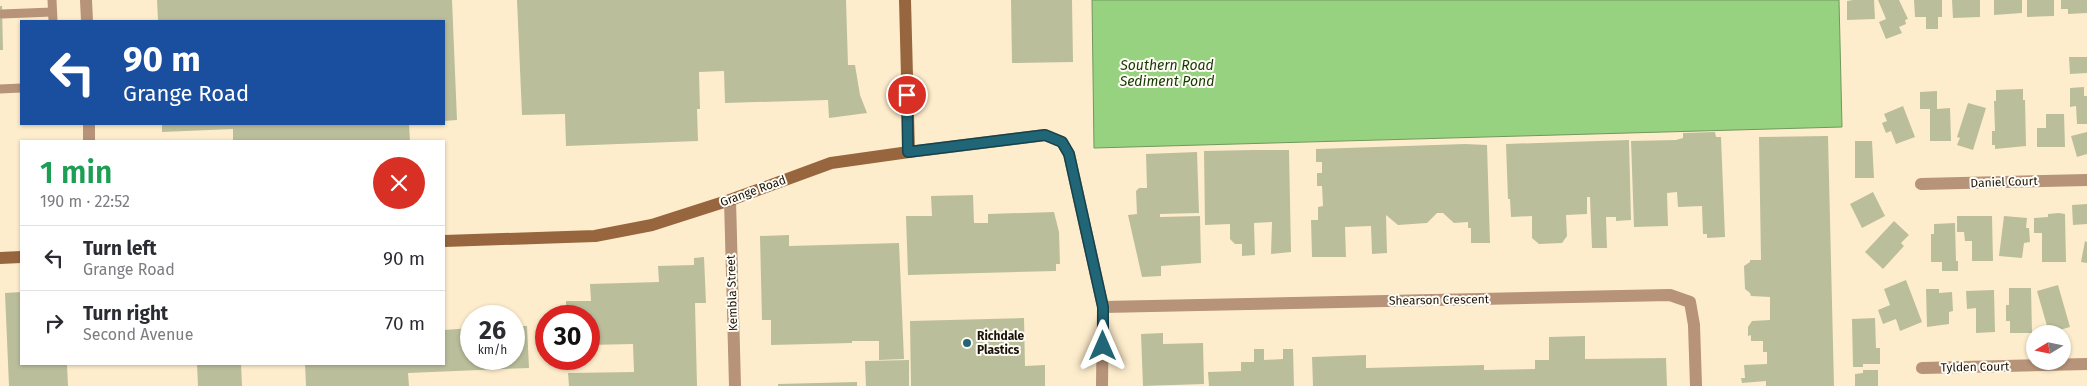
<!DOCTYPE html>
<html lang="en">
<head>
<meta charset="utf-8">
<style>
  :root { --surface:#fff; --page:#f2f2f3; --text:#2b2b33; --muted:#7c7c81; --line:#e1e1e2 }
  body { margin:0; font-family:"Fira Sans",sans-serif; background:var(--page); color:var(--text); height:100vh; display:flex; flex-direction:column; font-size:19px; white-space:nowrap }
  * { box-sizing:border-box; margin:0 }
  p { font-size:16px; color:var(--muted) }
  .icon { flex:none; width:28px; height:28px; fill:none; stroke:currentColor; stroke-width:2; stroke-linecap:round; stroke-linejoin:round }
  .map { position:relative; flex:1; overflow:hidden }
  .side { position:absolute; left:20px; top:140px; width:425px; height:225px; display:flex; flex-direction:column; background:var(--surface); border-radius:0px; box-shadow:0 1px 4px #0004 }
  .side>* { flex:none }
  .banner { position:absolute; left:20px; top:20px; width:425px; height:105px; border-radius:0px; box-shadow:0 1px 4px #0004; background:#1a4fa0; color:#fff; overflow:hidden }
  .needle { width:32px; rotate:260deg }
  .controls { position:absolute; left:2026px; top:325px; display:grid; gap:10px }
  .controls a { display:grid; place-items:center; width:45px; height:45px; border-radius:50%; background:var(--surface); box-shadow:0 1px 4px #0004; font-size:25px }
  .speed { position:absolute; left:460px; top:305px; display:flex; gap:10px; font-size:25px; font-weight:700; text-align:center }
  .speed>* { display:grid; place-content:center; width:65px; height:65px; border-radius:50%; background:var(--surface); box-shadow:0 1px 4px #0004; line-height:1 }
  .speed small { font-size:12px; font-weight:400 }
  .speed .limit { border:8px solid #d22; background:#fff; color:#111 }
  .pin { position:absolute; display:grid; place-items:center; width:42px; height:42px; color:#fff; margin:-21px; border:2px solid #fff; border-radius:50%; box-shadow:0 1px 5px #0007 }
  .me { position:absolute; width:55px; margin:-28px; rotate:0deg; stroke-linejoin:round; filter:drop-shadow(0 0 4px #0008) }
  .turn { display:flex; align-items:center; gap:18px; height:105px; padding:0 20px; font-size:22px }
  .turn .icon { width:65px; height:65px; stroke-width:2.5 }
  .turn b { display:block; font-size:35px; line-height:42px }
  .round { display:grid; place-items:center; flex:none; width:52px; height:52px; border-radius:26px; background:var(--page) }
  .overview { display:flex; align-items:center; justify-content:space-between; height:85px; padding:0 20px }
  h1 { font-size:30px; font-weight:600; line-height:38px; color:#1e9e55 }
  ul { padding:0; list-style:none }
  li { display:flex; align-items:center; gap:15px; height:65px; padding:0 20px; border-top:1px solid var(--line) }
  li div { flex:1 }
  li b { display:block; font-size:19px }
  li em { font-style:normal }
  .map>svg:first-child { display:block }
  .water { fill:#97d280; stroke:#71985c }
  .building { fill:#bbbe9b }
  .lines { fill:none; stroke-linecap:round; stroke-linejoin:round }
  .lane { stroke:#b69379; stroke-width:9 }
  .street { stroke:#b69379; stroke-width:12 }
  .secondary { stroke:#98663e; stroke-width:12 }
  .route-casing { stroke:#15424d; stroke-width:12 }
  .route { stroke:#206676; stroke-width:9 }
  .poi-dot { fill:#206676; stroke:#fffcf5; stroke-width:2 }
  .labels { text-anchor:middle; stroke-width:4; stroke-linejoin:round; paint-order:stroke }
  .street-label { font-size:12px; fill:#181207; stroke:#fffcf5 }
  .poi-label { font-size:12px; font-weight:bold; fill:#181207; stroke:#fffcf5; text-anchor:start }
  .water-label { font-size:14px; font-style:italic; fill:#143900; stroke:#fffcf5 }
</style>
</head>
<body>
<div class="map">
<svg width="2087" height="386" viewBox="0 0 2087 386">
  <rect width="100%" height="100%" fill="#feedcc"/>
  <polygon class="water" points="1092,0 1839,0 1842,127 1094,148"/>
  <g class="building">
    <polygon points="157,0 452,0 457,120 444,121 444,21 158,21"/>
    <polygon points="517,0 846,0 848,65 855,65 860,95 867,113 829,118 828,100 725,103 724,71 699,72 700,109 697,109 698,141 566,146 565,114 522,115"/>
    <polygon points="1011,0 1072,0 1073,62 1012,63"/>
    <polygon points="1853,0 1874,0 1875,19 1847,20 1847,1"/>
    <polygon points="1878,0 1899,0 1908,19 1905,20 1906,24 1899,27 1902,33 1886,39 1879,22 1886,19"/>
    <polygon points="1914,0 1942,0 1942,17 1938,17 1938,29 1926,29 1926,17 1915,17"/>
    <polygon points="1952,0 1980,0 1980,17 1953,18"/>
    <polygon points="1994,0 2022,0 2022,13 1994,15"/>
    <polygon points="2027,0 2054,0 2054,16 2027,17"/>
    <polygon points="2061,0 2087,0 2087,13 2068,14 2068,9 2061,9"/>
    <polygon points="0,6 2,6 3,50 0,50"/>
    <polygon points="2069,57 2087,57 2087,73 2070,74"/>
    <polygon points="2084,87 2084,96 2087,96 2087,124 2077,124 2076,106 2070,107 2070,88"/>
    <polygon points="2023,89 2023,100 2025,100 2026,146 1995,149 1995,145 1992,145 1992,131 1995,131 1994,101 1996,101 1996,90"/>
    <polygon points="1937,91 1937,109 1950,108 1951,141 1930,141 1930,109 1920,109 1920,92"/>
    <polygon points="1968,103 1986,108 1973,150 1957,145 1960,138 1957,137"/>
    <polygon points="1903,106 1915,137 1896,144 1891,131 1886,133 1882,123 1887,121 1884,114"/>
    <polygon points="2046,114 2064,114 2065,147 2037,147 2037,128 2046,128"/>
    <polygon points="162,124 409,124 410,141 233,141 233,129 162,132"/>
    <polygon points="1715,132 1716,137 1721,137 1725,237 1707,238 1707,234 1703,234 1702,206 1678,207 1677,192 1667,193 1668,226 1634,227 1631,141 1676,140 1683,138 1683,133"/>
    <polygon points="2087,132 2087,154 2077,157 2071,136"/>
    <polygon points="1828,136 1834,386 1766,386 1766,381 1742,383 1741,378 1745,378 1744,365 1767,364 1767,352 1763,352 1763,341 1751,341 1751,335 1748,336 1748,327 1752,321 1770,320 1770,297 1751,296 1750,293 1745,289 1744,266 1750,262 1750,260 1761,260 1759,137"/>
    <polygon points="1629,140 1631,220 1616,221 1616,217 1606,217 1607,248 1592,248 1590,197 1587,197 1587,214 1566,215 1567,236 1562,243 1539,244 1532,238 1532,216 1511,217 1510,199 1508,199 1506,144"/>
    <polygon points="1855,141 1872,141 1874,178 1855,178"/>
    <polygon points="1465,144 1487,145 1490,243 1471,243 1471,228 1468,228 1468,222 1454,223 1443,213 1437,213 1427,223 1398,225 1386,215 1387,253 1372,254 1371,226 1345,227 1346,257 1312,257 1311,220 1318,220 1318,207 1323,206 1322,186 1317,186 1317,173 1322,173 1322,162 1316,162 1316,149"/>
    <polygon points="1253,150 1289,150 1291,252 1271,254 1272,222 1254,223 1255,255 1242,256 1242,244 1235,244 1230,239 1230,224 1205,225 1204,151"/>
    <polygon points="1197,152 1199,213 1160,214 1160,217 1200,216 1201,263 1161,266 1161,276 1142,277 1128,215 1137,214 1136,191 1139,188 1147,188 1146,154"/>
    <polygon points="1873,192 1885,216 1862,228 1850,204"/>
    <polygon points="973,195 974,223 988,223 988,214 1054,212 1059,232 1060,264 1056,264 1056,271 908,275 906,216 932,216 931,196"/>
    <polygon points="2087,204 2087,224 2073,225 2072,205"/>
    <polygon points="2059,213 2065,214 2066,262 2042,262 2042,233 2034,233 2034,218 2048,217 2048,214"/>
    <polygon points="1957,216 1992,216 1993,261 1972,261 1972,241 1965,241 1964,232 1957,232"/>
    <polygon points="2004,216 2027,218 2026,228 2029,228 2030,242 2024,243 2022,258 1999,256"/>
    <polygon points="1894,221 1909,235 1901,243 1904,246 1883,269 1865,252"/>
    <polygon points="1955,223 1956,261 1958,261 1958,271 1942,271 1942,262 1931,262 1931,234 1934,234 1934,224"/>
    <polygon points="789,235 789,246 899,243 904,359 879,360 879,341 852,341 852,343 771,345 771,320 762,320 760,236"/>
    <polygon points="2085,241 2087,242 2087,263 2081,262"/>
    <polygon points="704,257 706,303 695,303 697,386 569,386 568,373 634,372 633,344 589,345 589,316 566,316 566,301 591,301 590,284 659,282 658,266 694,265 694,258"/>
    <polygon points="1906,280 1922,322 1900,331 1896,319 1883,324 1878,310 1890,305 1884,289"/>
    <polygon points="2058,285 2070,327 2049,333 2037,291"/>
    <polygon points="2009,288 2031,288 2032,333 2010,333 2010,321 2006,321 2006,305 2009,305"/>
    <polygon points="1926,289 1939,289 1939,293 1952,292 1953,311 1949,312 1949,324 1927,327"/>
    <polygon points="1994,290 1995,332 1976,333 1976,308 1967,309 1966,291"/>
    <polygon points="21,292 21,364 67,364 68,386 9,386 5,293"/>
    <polygon points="1024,318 1025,366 1045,365 1045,386 911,386 910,321"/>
    <polygon points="1875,318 1876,348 1880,348 1880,364 1863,364 1863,367 1853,367 1852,319"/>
    <polygon points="514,326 527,326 529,368 408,373 409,386 306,386 305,364 444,364 444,330 471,328 471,359 514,359"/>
    <polygon points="1163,333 1163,344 1203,343 1204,384 1143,386 1141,334"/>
    <polygon points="1585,336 1585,359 1666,358 1667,386 1313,386 1312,357 1366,355 1366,368 1484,365 1484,370 1535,369 1535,360 1549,360 1549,337"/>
    <polygon points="1254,349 1264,349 1264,360 1283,359 1283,349 1293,349 1294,386 1209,386 1208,372 1241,371 1241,362 1254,362"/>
    <polygon points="909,360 909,386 866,386 865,361"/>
    <polygon points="197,364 241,364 242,386 198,386"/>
    <polygon points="1863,370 1878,370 1878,386 1855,386 1855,374 1863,373"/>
    <polygon points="857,382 857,386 778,386 778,384"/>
  </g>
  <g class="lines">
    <g class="lane">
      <polyline points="52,0 53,21"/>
      <polyline points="2,14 52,12"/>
      <polyline points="0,89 21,88"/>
    </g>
    <g class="street">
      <polyline points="86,0 87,21"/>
      <polyline points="89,124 89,141"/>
      <polyline points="909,152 1045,135 1062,142 1069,154 1103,307 1102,386"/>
      <polyline points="1921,184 2087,180"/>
      <polyline points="730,200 735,386"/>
      <polyline points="1103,307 1670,295 1690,302 1694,325 1696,386"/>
      <polyline points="1922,368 2087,364"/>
    </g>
    <g class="secondary">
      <polyline points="444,241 595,236 652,225 730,200 831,163 909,152 905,0"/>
      <polyline points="0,258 21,257"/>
    </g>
  </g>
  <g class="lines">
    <defs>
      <polyline id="route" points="907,95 908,152 1045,135 1062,142 1069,154 1103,307 1103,346"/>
    </defs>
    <use href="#route" class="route-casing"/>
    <use href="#route" class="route"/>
  </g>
  <circle class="poi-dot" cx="967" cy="343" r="5"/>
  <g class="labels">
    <g class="street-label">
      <text transform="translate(2004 182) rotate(-2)" y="4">Daniel Court</text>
      <text transform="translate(753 191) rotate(-20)" y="4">Grange Road</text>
      <text transform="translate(732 293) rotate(-92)" y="4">Kembla Street</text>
      <text transform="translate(1439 300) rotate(-1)" y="4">Shearson Crescent</text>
      <text transform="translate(1975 367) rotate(-1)" y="4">Tylden Court</text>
    </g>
    <g class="poi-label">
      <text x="977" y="340">Richdale<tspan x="977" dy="14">Plastics</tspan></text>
    </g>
    <g class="water-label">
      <text x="1167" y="70">Southern Road<tspan x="1167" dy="16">Sediment Pond</tspan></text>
    </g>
  </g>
</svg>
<div class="controls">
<a><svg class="needle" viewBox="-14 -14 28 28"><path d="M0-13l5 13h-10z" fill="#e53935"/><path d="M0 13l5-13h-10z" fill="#7c7c81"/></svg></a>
</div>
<div class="speed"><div>26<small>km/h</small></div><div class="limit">30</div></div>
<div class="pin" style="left:907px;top:95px;background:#d93025"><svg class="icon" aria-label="arrive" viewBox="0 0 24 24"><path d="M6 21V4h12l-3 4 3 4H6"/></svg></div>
<svg class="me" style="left:1103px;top:346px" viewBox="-20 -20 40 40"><path d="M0-17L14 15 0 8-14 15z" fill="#206676" stroke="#fff" stroke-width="4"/></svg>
<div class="banner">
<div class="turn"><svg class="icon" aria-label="left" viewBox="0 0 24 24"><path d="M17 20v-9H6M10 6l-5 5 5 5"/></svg><div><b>90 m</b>Grange Road</div></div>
</div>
<section class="side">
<div class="overview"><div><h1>1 min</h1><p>190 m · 22:52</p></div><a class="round" style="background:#d93025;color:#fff"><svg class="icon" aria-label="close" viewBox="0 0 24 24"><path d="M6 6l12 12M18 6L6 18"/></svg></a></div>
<ul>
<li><svg class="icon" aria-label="left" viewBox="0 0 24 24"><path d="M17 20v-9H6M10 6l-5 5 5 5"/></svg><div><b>Turn left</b><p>Grange Road</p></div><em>90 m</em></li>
<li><svg class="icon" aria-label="right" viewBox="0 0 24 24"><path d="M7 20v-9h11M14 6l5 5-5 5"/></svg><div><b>Turn right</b><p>Second Avenue</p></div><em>70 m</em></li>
</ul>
</section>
</div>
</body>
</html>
